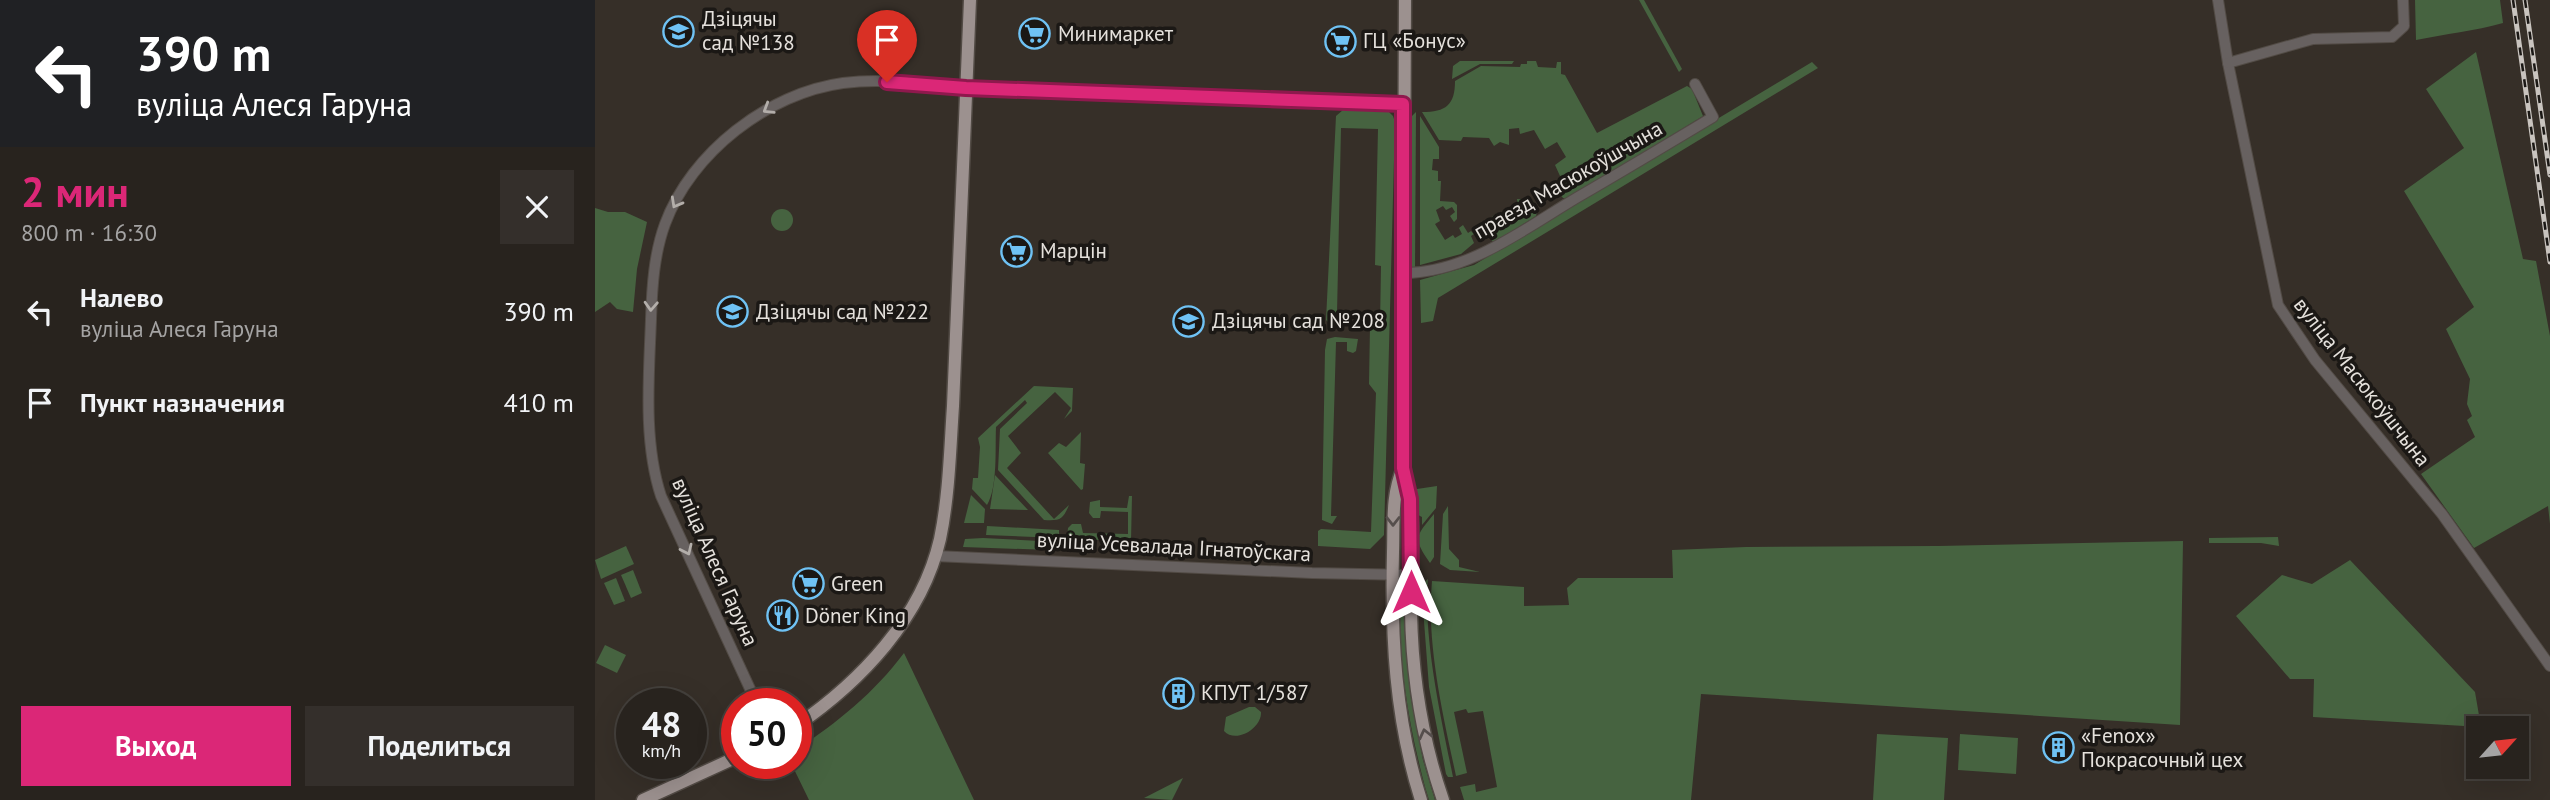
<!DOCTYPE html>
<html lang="ru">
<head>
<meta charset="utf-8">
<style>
  :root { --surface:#28231e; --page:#342f2b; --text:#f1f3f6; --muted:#a5a4a4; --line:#44403c; --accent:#db2777 }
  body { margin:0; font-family:"PT Sans",sans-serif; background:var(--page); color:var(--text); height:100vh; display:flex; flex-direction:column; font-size:26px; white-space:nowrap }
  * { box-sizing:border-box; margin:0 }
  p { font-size:23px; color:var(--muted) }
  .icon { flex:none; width:38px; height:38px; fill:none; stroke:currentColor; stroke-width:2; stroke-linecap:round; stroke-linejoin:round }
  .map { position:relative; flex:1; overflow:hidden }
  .drawer { display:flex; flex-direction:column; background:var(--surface); width:595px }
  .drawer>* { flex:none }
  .top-card { background:#202124; color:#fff; overflow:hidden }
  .needle { width:46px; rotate:63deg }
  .buttons { position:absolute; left:1871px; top:716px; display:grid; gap:14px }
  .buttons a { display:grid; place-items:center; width:63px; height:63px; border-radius:0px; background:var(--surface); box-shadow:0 7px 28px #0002,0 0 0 2px var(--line); font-size:35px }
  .speed { position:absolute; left:21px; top:688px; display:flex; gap:14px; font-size:35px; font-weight:700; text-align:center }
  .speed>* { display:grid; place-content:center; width:91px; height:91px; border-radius:50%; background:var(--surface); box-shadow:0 7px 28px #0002,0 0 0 2px var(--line); line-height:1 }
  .speed small { font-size:18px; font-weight:400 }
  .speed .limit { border:10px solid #d22; background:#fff; color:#111 }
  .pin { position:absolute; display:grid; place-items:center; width:60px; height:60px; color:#fff; margin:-72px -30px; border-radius:50% 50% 50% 0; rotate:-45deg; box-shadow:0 0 7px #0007 }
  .pin .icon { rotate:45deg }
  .me { position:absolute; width:77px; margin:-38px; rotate:0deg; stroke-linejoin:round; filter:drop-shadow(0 0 5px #0008) }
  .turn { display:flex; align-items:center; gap:24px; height:147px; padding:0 21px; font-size:32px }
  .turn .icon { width:91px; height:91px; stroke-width:2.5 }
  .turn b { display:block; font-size:49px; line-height:60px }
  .round { display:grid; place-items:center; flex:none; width:74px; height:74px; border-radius:0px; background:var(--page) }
  .summary { display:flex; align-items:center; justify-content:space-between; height:119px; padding:0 21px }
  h1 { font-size:42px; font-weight:700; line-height:52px; color:var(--accent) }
  .primary-button { display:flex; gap:14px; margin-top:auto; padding:14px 21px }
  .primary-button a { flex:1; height:80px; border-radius:0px; background:var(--accent); color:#fff; font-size:28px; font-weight:700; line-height:80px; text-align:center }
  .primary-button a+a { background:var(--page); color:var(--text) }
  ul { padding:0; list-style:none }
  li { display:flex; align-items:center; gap:21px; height:91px; padding:0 21px }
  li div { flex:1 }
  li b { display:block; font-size:26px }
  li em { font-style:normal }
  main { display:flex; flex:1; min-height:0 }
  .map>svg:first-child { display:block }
  .green { fill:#466340 }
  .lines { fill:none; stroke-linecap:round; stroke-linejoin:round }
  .minor-casing { stroke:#524b45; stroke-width:12 }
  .major-casing { stroke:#524b45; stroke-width:15 }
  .minor { stroke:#676160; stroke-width:10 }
  .major { stroke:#9c918f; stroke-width:12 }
  .rail-casing { stroke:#c9c4bf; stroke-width:5 }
  .rail { stroke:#1b1815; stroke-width:2.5; stroke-dasharray:8; stroke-linecap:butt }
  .oneway { stroke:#b3aeaa }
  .oneway2 { stroke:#554e4c }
  .route-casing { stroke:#8e194d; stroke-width:18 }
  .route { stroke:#db2777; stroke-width:12 }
  .labels { text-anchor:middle; stroke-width:7; stroke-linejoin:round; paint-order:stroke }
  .poi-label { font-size:21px; fill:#e5e1dc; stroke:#1b1815; text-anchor:start }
  .street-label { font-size:21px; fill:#e5e1dc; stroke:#1b1815 }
</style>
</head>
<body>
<main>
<section class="drawer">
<div class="top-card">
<div class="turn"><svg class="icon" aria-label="left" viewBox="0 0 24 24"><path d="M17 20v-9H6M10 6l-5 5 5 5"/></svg><div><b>390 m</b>вуліца Алеся Гаруна</div></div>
</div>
<div class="summary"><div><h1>2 мин</h1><p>800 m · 16:30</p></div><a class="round"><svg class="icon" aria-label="close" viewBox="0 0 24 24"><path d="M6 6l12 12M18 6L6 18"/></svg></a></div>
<ul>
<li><svg class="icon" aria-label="left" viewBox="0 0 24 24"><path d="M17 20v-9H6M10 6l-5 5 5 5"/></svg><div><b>Налево</b><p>вуліца Алеся Гаруна</p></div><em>390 m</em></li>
<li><svg class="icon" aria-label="arrive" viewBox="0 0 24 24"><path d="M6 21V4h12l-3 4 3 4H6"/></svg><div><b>Пункт назначения</b></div><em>410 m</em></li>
</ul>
<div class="primary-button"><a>Выход</a><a>Поделиться</a></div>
</section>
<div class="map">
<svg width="1955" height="800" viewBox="0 0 1955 800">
  <rect width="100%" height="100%" fill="#362f28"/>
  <g class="green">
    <polygon points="1044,0 1049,0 1087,69 1084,72"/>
    <path d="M1820,0h85l3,23c-28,8 -58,11 -87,17z"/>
    <polygon points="1881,52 1928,259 1941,261 1955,336 1955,524 1953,506 1879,548 1826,474 1880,437 1872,420 1877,416 1872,404 1875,379 1851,329 1879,307 1809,191 1869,148 1831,89"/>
    <polygon points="865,61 919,61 917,64 885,64 857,79 858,66"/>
    <path d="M932,61h9l2,6 18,1 1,-6h4v12l4,1 32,58 90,-47 5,3 11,27 -134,82h-6l-3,-4 2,-2 -2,-16 -5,-11 11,-8 -9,-15 -12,7 -11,-19 -14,4 -1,-6 -10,1v16l-9,-3 -6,4 -5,-8 -26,-1 -2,4 -22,-1 -17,-28c24,0 33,-7 33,-31l26,-15 39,1 1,-3h6z"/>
    <polygon points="1217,62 1223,68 843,298 838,321 826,323 825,280 879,265"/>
    <polygon points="748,110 792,110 798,116 800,122 789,535 775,549 723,546 723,531 726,529 776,532 781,393 774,384 775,326 785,325 786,266 780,265 783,129 746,128 742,314 746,325 736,325 731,320 741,116"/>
    <polygon points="821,112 820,269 816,268 814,264 815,121 817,116"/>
    <polygon points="825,116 844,147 844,159 838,159 837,170 843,171 843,181 846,181 845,201 859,202 862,205 862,219 859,222 855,216 860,212 857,207 851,210 848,206 841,210 845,221 840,224 850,240 858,235 860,238 867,234 864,228 868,225 873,233 876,231 879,234 876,236 879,243 866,254 825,265"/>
    <polygon points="922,199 937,200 943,208 941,216 901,241 897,241 892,229 897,217 902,213 906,226 924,216"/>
    <polygon points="0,208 13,212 30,212 52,222 42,269 38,312 22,309 15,302 0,312"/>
    <circle cx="187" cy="220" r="11"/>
    <polygon points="740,337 763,339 761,351 758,353 752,351 752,342 741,342 736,516 742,516 737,524 727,520 730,350 732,339"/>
    <path d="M439,386l39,2 -1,23 -8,8 7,-11 -16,-16 -47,44 13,17 -14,15 47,51 15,-14c-6,14 -8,16 -25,15l-46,-50 2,-41 27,-26 -2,-3 -29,27c-1,21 2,60 -9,78l-15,-16 1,-11h5l2,-31 -2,-9z"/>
    <polygon points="486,432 485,463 490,464 488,489 486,490 453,453 464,443 471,447"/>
    <polygon points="400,475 433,510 395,509"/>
    <polygon points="842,486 841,508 827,525 827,517 821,514 822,489"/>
    <polygon points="376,495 390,509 389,523 369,523"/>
    <polygon points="534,496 537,496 536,541 472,539 473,528 477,524 486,524 488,533 533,534 533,512 506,511 505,518 498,518 494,513 495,502 505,500 505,507 532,508"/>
    <polygon points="853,506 854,549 864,560 864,567 885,572 855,570 845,564 848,514"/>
    <path d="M839,514v43l-4,6c-17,-25 -15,-26 4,-49z"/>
    <polygon points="392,526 464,530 464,538 391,535"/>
    <polygon points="1683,537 1684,546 1666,543 1614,543 1614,538"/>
    <polygon points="388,538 464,542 462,549 456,550 368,547 370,539"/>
    <path d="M1588,541l-3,184 -479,-31 -10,106h-227l-4,-13 15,-3 1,8 21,-5 -14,-76 -15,2 -2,-4 -12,3 13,61 -11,3c-13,-61 -30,-132 -24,-195l92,6v19l45,-1 -2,-17 11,-10h95l-1,-28 74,-3 192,-1z"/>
    <polygon points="31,546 39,564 6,579 0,560"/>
    <polygon points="1755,560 1880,692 1886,727 1718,717 1719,679 1695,679 1641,616 1687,575 1717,584"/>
    <polygon points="38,570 47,593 36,598 26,575"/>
    <polygon points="21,578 30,601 19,605 9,583"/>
    <path d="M833,579c-5,60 13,139 25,198h-5l-2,-3 -17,-87 -7,-92 1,-12z"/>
    <path d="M808,586l8,113 12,61 12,40h-6l-4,-13c-17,-65 -28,-131 -25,-198z"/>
    <polygon points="10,645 31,655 22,673 1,663"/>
    <path d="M309,653l70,147h-165l-18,-37h5v-13c42,-28 78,-57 108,-97z"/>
    <path d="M654,707h6l6,5c1,16 -25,32 -37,19l2,-14z"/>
    <polygon points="1282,734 1353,738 1349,800 1278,800"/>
    <polygon points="1365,734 1423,738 1421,774 1363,770"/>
    <polygon points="588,778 577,800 549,798"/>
  </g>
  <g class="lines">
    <defs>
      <g id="minor">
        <polyline points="1623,0 1633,63 1683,305 1720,360 1847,514 1955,666"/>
        <polyline points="1633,63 1718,39 1797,37 1809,26 1808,0"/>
        <path d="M807,273c65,1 122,-44 176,-76 45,-26 90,-53 135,-80l-18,-33"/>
        <polyline points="340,556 717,573 815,575"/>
        <path d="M162,704l-96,-208c-18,-55 -12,-120 -10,-177 1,-32 3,-65 14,-95 26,-71 103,-131 178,-141 41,-5 83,1 124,5 34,3 68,2 102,4 111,4 222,8 334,12"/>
      </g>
      <g id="major">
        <path d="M810,0l-2,468c15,45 7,97 8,143 1,65 11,128 32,189"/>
        <path d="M808,468c-12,28 -9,55 -10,84 -2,85 2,167 28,248"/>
        <path d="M201,726c64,-44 126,-108 144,-187 9,-43 10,-89 13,-133l17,-406"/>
        <polyline points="48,800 142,757"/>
      </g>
    </defs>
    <use href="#minor" class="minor-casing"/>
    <use href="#major" class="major-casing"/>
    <use href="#minor" class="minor"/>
    <use href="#major" class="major"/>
    <defs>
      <g id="rail">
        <polyline points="1918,0 1955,262"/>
        <polyline points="1930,0 1955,175"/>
      </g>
    </defs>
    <use href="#rail" class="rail-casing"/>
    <use href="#rail" class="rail"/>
  </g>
  <defs><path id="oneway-chevron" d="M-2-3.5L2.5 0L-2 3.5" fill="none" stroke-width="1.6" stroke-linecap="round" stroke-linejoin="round" transform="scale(1.75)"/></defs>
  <g class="oneway">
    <use href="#oneway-chevron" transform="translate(173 109) rotate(148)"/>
    <use href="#oneway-chevron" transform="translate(81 203) rotate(119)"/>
    <use href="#oneway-chevron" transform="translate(56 306) rotate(93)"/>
    <use href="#oneway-chevron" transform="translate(92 550) rotate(65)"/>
  </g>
  <g class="oneway2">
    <use href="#oneway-chevron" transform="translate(798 521) rotate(90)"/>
    <use href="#oneway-chevron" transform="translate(830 734) rotate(-103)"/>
  </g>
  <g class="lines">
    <defs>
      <polyline id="route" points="292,82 371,88 808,104 808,468 815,499 816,592"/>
    </defs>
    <use href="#route" class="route-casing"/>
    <use href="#route" class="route"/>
  </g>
  <defs>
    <symbol id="school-ring" viewBox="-11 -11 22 22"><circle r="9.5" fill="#1b1815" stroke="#6fc2f4" stroke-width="1.5"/><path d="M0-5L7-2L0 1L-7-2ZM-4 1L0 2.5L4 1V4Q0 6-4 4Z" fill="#6fc2f4"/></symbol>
    <symbol id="supermarket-ring" viewBox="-11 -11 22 22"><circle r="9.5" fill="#1b1815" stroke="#6fc2f4" stroke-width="1.5"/><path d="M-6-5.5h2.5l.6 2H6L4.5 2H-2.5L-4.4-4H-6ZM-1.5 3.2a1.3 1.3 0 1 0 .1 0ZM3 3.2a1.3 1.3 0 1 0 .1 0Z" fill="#6fc2f4"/></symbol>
    <symbol id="restaurant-ring" viewBox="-11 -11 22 22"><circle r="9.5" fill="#1b1815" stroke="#6fc2f4" stroke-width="1.5"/><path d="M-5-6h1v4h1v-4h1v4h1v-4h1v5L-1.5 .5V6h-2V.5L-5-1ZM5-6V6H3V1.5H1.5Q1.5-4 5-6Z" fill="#6fc2f4"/></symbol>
    <symbol id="building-ring" viewBox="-11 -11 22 22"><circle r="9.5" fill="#1b1815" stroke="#6fc2f4" stroke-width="1.5"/><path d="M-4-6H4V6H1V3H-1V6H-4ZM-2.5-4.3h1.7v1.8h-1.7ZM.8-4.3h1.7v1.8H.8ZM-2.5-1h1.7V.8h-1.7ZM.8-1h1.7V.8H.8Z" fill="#6fc2f4"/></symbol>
  </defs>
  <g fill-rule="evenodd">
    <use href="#school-ring" x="66" y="14" width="35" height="35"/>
    <use href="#supermarket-ring" x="422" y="16" width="35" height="35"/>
    <use href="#supermarket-ring" x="728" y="24" width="35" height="35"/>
    <use href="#supermarket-ring" x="404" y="234" width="35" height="35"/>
    <use href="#school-ring" x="120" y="294" width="35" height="35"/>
    <use href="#school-ring" x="576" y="304" width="35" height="35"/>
    <use href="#supermarket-ring" x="196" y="566" width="35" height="35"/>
    <use href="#restaurant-ring" x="170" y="598" width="35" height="35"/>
    <use href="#building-ring" x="566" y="676" width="35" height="35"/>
    <use href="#building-ring" x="1446" y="730" width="35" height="35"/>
  </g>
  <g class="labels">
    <g class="poi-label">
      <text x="107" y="26">Дзіцячы<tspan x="107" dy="24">сад №138</tspan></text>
      <text x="463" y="41">Минимаркет</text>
      <text x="768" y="48">ГЦ «Бонус»</text>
      <text x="445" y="258">Марцін</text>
      <text x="161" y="319">Дзіцячы сад №222</text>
      <text x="617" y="328">Дзіцячы сад №208</text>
      <text x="236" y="591">Green</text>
      <text x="210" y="623">Döner King</text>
      <text x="606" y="700">КПУТ 1/587</text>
      <text x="1486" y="743">«Fenox»<tspan x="1486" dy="24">Покрасочный цех</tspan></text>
    </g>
    <g class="street-label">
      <text transform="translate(973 180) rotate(-30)" y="7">праезд Масюкоўшчына</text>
      <text transform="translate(1767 382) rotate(52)" y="7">вуліца Масюкоўшчына</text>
      <text transform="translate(579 547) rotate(3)" y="7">вуліца Усевалада Ігнатоўскага</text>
      <text transform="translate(120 562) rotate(66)" y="7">вуліца Алеся Гаруна</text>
    </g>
  </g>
</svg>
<div class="buttons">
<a><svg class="needle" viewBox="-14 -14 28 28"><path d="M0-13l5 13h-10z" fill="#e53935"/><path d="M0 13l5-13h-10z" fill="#a5a4a4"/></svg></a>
</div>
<div class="speed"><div>48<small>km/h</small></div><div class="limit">50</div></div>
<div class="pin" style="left:292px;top:82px;background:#d93025"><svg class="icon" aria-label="arrive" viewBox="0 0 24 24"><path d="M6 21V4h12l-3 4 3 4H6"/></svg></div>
<svg class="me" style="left:816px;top:592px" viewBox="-20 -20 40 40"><path d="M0-17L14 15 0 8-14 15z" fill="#db2777" stroke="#fff" stroke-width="4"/></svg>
</div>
</main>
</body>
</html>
